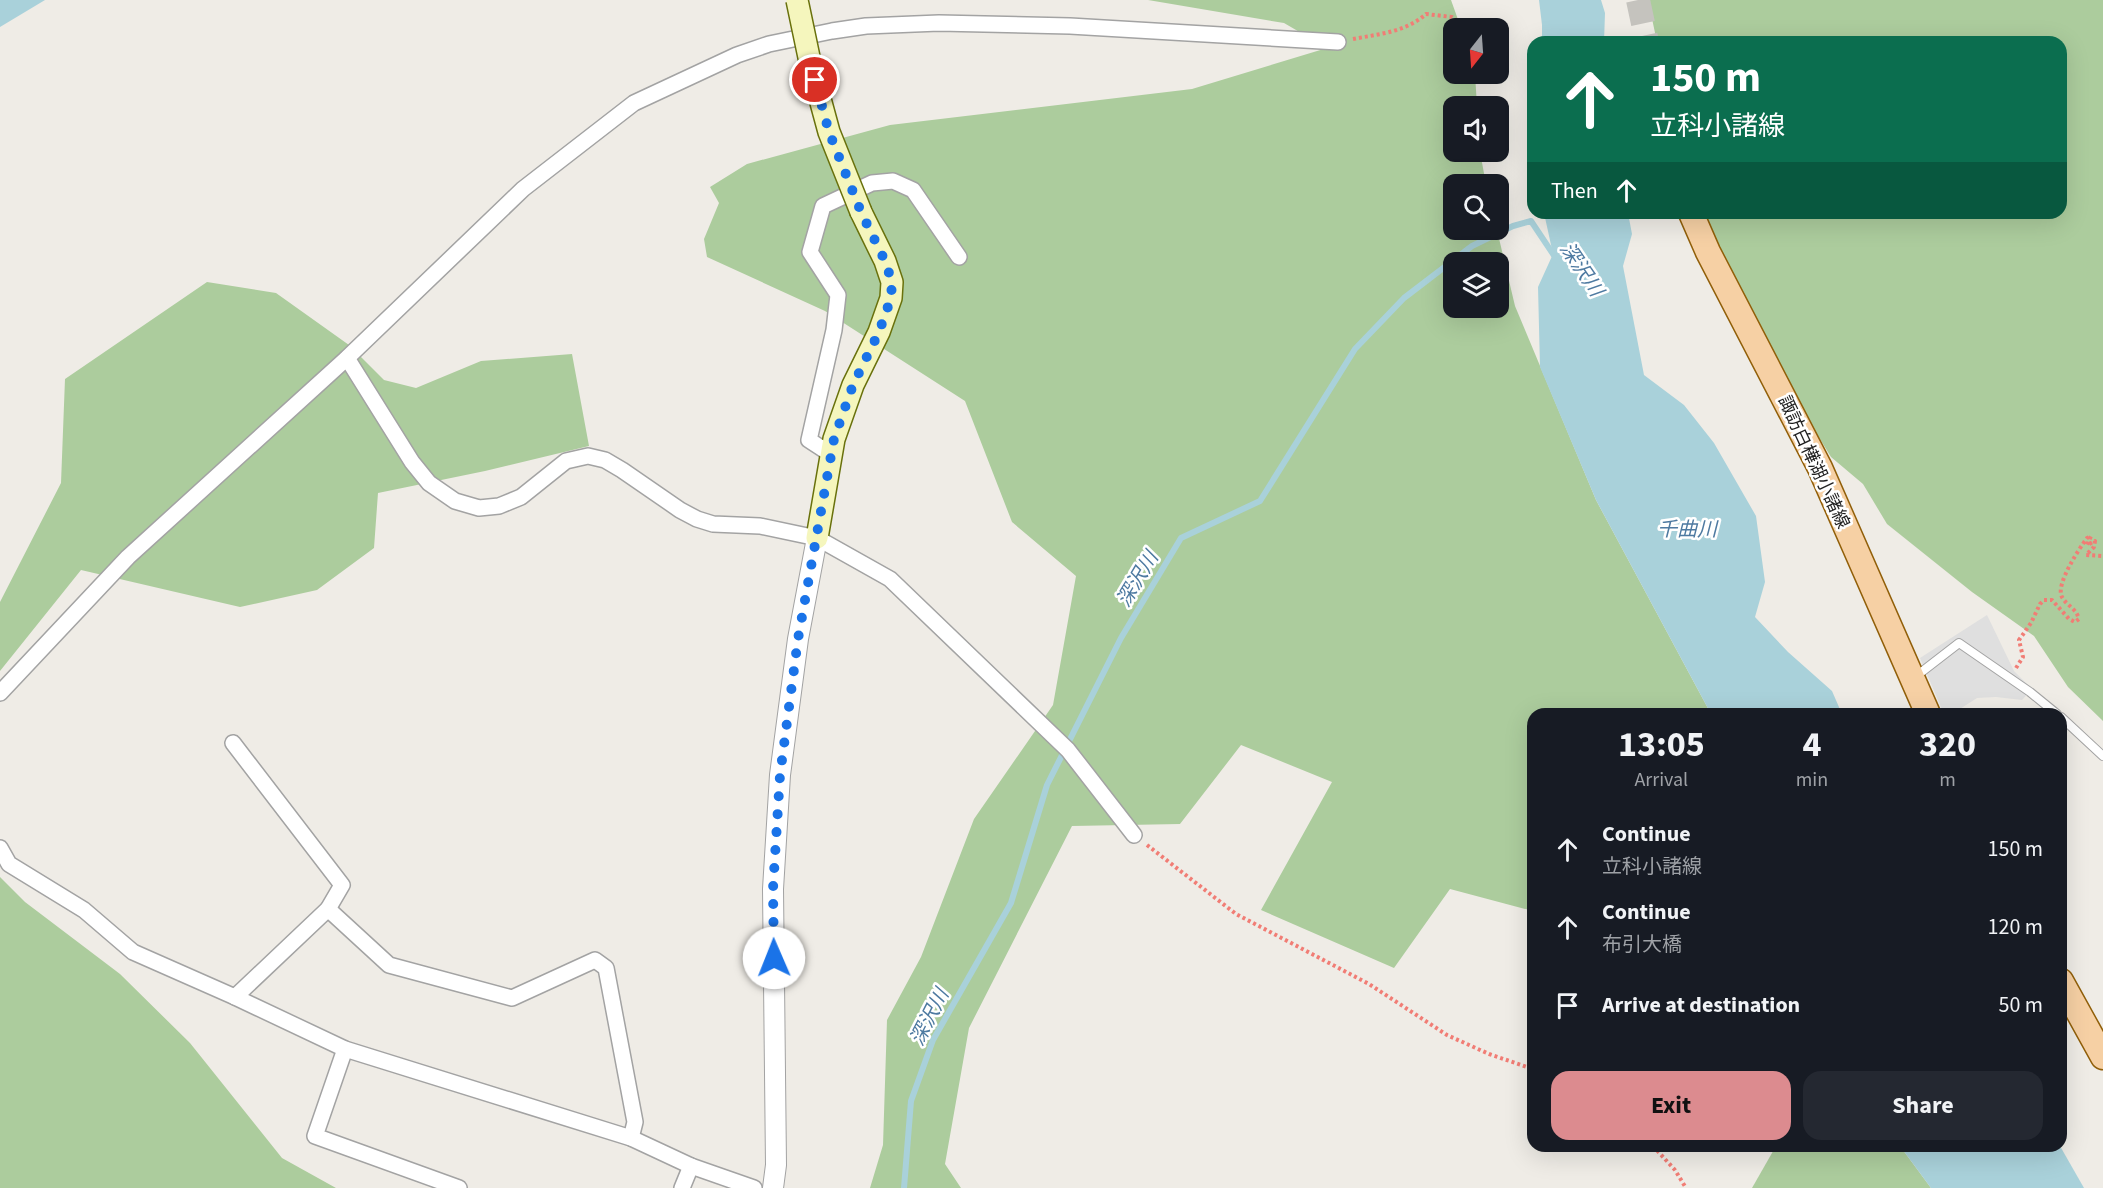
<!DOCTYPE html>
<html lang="en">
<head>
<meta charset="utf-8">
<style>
  :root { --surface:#171b24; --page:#242831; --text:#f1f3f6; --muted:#9ea1a6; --accent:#dc8b8f }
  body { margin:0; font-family:"Source Sans 3","Noto Sans JP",sans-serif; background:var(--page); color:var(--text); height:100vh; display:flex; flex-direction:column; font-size:22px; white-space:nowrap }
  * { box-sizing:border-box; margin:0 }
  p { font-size:20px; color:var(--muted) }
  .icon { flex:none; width:33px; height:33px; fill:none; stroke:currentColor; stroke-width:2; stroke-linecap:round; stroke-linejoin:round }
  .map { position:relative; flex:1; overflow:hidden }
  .details { position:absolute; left:1527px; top:708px; width:540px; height:444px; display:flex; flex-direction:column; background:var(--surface); border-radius:18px; box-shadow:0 6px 24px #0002 }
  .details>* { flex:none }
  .hud { position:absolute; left:1527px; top:36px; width:540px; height:183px; border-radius:18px; box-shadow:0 6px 24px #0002; background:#0b6e4f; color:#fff; overflow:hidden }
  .needle { width:39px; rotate:197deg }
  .tools { position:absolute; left:1443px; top:18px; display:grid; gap:12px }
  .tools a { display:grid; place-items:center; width:66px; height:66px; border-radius:12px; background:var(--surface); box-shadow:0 6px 24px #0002; font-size:30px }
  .pin { position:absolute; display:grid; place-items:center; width:51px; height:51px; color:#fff; margin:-26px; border:3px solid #fff; border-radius:50%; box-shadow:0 2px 6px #0007 }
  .me { position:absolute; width:66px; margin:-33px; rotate:359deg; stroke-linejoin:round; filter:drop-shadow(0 0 4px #0008) }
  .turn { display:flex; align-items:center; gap:21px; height:126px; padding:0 24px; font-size:27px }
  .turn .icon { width:78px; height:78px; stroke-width:2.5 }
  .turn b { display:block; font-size:42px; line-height:51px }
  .then { display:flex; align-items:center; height:57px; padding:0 24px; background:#0003; gap:12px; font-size:22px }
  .eta { display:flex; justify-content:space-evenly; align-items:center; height:102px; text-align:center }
  .eta b { font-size:36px; font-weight:700; line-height:42px }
  .primary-button { display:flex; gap:12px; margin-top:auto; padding:12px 24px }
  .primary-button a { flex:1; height:69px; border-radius:18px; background:var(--accent); color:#111; font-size:24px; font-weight:700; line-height:69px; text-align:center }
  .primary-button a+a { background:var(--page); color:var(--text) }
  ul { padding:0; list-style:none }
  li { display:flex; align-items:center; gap:18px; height:78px; padding:0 24px }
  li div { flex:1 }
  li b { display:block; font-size:22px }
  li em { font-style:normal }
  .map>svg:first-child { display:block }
  .forest { fill:#accc9d; fill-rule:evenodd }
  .parking { fill:#dfdfdf }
  .water { fill:#a9d1da }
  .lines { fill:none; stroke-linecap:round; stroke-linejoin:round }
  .stream { stroke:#a9d1da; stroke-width:6 }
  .primary-tunnel { stroke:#c5c3be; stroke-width:24; stroke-dasharray:24 12; stroke-linecap:butt }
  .service-casing { stroke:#a3a3a3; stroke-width:10 }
  .minor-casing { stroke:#a3a3a3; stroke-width:18 }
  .tertiary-casing { stroke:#a3a3a3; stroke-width:22 }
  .secondary-casing { stroke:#69710c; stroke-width:24 }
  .primary-casing { stroke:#915f09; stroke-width:27 }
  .path { stroke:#f17d75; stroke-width:4; stroke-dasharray:3 3; stroke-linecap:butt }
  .service { stroke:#fff; stroke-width:8 }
  .minor { stroke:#fff; stroke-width:15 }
  .tertiary { stroke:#fff; stroke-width:20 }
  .secondary { stroke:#f5f6bd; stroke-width:21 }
  .primary { stroke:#f6d0a4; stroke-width:24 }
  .secondary-bridge-casing { stroke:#69710c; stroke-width:24; stroke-linecap:butt }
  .secondary-bridge { stroke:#f5f6bd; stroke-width:21 }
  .route { stroke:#1a73e8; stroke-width:10; stroke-dasharray:0 18 }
  .labels { text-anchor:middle; stroke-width:5; stroke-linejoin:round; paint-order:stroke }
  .street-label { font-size:18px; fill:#1f1f1f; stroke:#fff }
  .water-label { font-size:20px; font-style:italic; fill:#4e7aa1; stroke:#fff }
</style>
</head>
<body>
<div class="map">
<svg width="2103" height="1188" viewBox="0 0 2103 1188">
  <rect width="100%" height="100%" fill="#efece6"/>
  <g class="forest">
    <path d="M1148,0h303l10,28h-7v46h21l2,32h-23v46h26l6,32h-32v46h43l18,76 81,194 115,214h-178v197l-83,-22 -56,79 -133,-58 71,-128 -91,-37 -61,79 -108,2 -103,202 -24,136 16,24h-91l13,-43 4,-125 34,-63 53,-138 79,-114 23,-129 -64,-54 -47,-121 -140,-90 -118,-54 -3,-18 15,-36 -9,-16 37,-23 143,-39 302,-36 135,-41 -43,-25zM1454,262h44v46h-44z"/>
    <polygon points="1648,0 2103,0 2103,721 2068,687 2034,636 1972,592 1887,524 1863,484 1831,457 1771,359 1715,249 1705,213 2061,213 2061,42 1657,42"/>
    <polygon points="207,282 276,293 349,345 384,380 416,388 481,361 572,354 589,446 485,471 378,493 374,548 317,590 240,607 81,570 0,671 0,602 61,483 65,379"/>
    <polygon points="0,877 25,902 120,974 190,1043 282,1158 336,1188 0,1188"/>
    <polygon points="1776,1146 1900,1146 1931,1188 1752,1188"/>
  </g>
  <polygon class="parking" points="1987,615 2014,671 2032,689 2022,700 1996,697 1977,698 1952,714 1944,714 1920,658"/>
  <g class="water">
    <polygon points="0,0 45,0 0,27"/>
    <polygon points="1539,0 1601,0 1605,13 1604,42 1542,42 1542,25"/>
    <polygon points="1544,213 1628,213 1632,234 1623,266 1644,375 1684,405 1714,443 1756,516 1765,582 1755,617 1788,652 1832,691 1842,714 1711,714 1596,500 1540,367 1538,287 1553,254"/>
    <polygon points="1900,1146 2060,1146 2084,1188 1931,1188"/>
  </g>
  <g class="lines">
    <polyline class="stream" points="904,1188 911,1101 933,1040 1011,903 1047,785 1121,638 1181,538 1260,501 1355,349 1404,298 1472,246 1513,226 1531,221 1557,260"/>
    <polyline class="primary-tunnel" points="1638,0 1647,42"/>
    <defs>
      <g id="service">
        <polyline points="1915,677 1959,643 2030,692 2057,714"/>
        <polyline points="2061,717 2103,756"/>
      </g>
      <g id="minor">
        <polyline points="347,358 412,462 429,483 455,501 479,508 499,506 521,497 566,461 588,456 605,460 622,470 680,510 697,519 713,524 760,526 817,538 890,579 1068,750 1134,835"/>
        <polyline points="832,455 809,440 834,330 838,295 810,252 823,206 872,183 893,181 913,190 959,257"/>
        <polyline points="0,693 128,557 347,358 523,189 634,103 737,55 769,44 832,31 866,26 939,23 1070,26 1338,42"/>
        <polyline points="233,743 342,885 328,909"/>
        <polyline points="0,848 9,864 84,910 133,952 235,997 345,1049 631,1138 691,1166 754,1188"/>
        <polyline points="235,997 328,909 389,965 512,998 595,960 606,968 635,1122 631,1138"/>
        <polyline points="345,1049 315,1136 459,1188"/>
        <polyline points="682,1188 691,1166"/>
      </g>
      <polyline id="tertiary" points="773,1188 776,1165 773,889 780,775 798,639 817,538"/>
      <polyline id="secondary" points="817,538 834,439 853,385 879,332 891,298 892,282 885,261 861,212"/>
      <g id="primary">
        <polyline points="1691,213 1708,252 1820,468 1928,714"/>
        <polyline points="2061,981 2103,1057"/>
      </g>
    </defs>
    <use href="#service" class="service-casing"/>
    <use href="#minor" class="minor-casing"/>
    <use href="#tertiary" class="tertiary-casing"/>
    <use href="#secondary" class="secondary-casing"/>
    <use href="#primary" class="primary-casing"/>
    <g class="path">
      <path d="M1353,39c26,-5 53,-7 73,-25l26,3 15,11"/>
      <polyline points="1483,74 1484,76"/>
      <path d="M2016,668l7,-11 -4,-17 12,-17 9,-19 4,-4h8l17,19 6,3 4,-3c-3,-11 -12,-13 -17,-22 -7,-12 17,-48 25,-59l4,-2 -4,9 8,-4 -1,6 -8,8 17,1"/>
      <polyline points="1147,845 1236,914 1369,984 1447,1035 1489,1054 1533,1069"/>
      <polyline points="1653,1146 1675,1170 1686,1188"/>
    </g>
    <use href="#service" class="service"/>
    <use href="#minor" class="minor"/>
    <use href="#tertiary" class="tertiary"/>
    <use href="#secondary" class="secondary"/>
    <use href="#primary" class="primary"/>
    <defs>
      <polyline id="secondary-bridge" points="797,0 810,62 829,132 861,212"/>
    </defs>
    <use href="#secondary-bridge" class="secondary-bridge-casing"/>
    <use href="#secondary-bridge" class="secondary-bridge"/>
  </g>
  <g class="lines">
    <polyline class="route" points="774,958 773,889 780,775 798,639 834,439 853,385 879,332 891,298 892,282 885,261 861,212 829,132 815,80"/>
  </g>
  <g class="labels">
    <g class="street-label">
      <text transform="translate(1814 462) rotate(65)" y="6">諏訪白樺湖小諸線</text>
    </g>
    <g class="water-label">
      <text transform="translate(1582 269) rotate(56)" y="7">深沢川</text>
      <text x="1687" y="536">千曲川</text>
      <text transform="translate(1137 579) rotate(-59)" y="7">深沢川</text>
      <text transform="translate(929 1017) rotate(-63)" y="7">深沢川</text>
    </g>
  </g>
</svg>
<div class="tools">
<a><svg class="needle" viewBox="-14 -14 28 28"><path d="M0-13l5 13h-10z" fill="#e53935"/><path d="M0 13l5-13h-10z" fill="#9ea1a6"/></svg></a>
<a><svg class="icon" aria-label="sound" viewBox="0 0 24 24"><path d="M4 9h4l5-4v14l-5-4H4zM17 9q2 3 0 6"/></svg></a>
<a><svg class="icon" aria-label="search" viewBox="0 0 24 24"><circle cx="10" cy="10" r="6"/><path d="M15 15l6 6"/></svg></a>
<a><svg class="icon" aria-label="layers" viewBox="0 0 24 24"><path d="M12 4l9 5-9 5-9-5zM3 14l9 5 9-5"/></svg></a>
</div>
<div class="pin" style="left:815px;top:80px;background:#d93025"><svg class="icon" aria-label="arrive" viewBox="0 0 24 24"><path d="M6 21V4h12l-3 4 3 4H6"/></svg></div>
<svg class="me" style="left:774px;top:958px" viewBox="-20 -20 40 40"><circle r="19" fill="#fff"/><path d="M0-13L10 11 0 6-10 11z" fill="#1a73e8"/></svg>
<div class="hud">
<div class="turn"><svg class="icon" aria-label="ahead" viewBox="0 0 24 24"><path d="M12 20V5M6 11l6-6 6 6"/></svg><div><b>150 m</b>立科小諸線</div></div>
<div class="then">Then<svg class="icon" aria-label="ahead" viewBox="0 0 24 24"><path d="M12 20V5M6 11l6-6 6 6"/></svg></div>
</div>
<section class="details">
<div class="eta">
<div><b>13:05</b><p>Arrival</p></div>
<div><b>4</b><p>min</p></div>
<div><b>320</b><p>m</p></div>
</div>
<ul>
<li><svg class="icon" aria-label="ahead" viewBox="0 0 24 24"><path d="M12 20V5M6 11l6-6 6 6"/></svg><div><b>Continue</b><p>立科小諸線</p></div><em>150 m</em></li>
<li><svg class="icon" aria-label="ahead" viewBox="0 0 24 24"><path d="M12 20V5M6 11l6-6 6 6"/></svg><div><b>Continue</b><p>布引大橋</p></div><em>120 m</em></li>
<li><svg class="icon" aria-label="arrive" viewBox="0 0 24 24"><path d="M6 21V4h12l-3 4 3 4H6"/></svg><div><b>Arrive at destination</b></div><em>50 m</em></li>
</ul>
<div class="primary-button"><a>Exit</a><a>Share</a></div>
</section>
</div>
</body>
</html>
